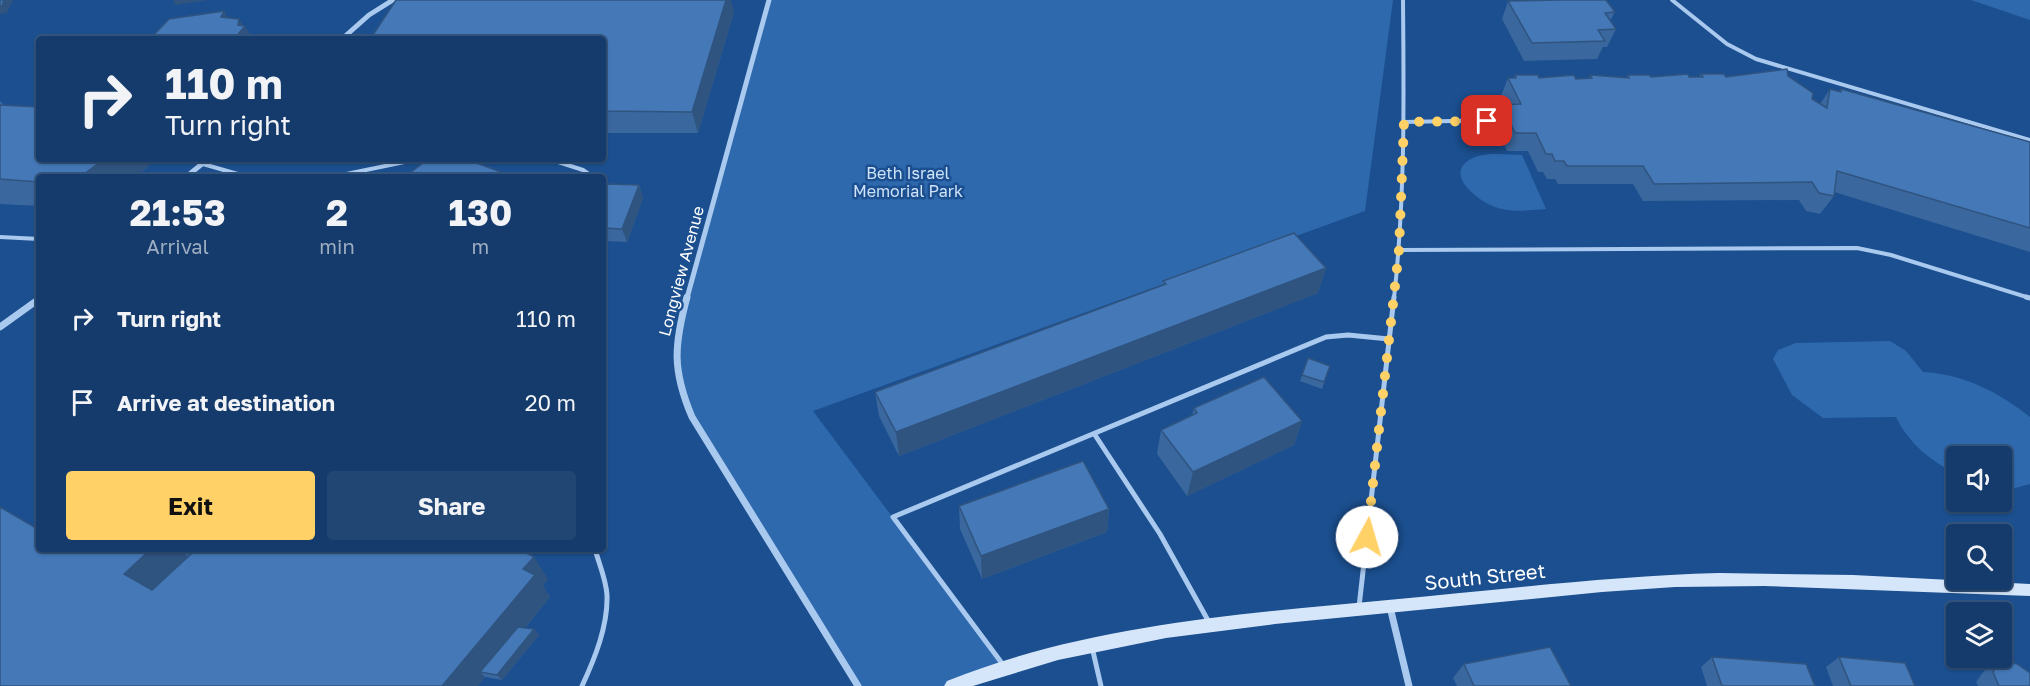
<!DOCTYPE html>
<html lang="en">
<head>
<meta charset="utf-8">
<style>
  :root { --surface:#143b6b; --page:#214673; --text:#f1f3f6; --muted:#9dadc1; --line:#33557e; --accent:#ffd166 }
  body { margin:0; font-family:"Golos Text",sans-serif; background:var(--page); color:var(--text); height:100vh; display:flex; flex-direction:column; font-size:22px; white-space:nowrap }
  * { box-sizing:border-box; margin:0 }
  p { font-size:20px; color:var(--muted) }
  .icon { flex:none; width:33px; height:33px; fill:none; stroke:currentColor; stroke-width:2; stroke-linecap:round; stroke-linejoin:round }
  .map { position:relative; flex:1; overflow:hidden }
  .panel { position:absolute; left:36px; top:174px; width:570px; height:378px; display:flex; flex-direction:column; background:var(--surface); border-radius:6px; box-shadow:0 2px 4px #0004,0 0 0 2px var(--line) }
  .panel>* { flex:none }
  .hud { position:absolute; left:36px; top:36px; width:570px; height:126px; border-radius:6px; box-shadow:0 2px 4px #0004,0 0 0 2px var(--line); background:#143b6b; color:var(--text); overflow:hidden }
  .tools { position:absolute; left:1946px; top:446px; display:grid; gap:12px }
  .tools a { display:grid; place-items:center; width:66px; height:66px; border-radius:6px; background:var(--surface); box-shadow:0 2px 4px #0004,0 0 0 2px var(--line); font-size:30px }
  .pin { position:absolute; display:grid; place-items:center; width:51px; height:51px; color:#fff; margin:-26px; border-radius:12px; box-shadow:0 3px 9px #0006 }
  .me { position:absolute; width:66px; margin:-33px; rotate:6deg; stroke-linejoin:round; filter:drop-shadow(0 0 4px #0008) }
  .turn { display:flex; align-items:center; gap:21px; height:126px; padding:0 30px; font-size:27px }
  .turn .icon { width:78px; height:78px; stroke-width:2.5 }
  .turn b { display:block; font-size:42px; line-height:51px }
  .eta { display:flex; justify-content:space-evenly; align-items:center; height:102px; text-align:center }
  .eta b { font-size:36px; font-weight:700; line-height:42px }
  .action { display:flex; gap:12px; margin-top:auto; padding:12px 30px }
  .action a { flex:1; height:69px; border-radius:6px; background:var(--accent); color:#111; font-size:24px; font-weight:700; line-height:69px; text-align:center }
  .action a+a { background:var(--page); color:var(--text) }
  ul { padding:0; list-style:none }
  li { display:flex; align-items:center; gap:18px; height:84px; padding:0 30px }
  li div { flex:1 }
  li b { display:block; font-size:22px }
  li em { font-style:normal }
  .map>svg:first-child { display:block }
  .green { fill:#2e69ad }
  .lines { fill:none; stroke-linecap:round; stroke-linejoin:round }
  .service-far1 { stroke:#a9c9ee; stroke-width:4 }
  .service { stroke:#a9c9ee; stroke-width:5 }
  .minor-far1 { stroke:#a9c9ee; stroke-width:5 }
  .minor { stroke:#a9c9ee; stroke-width:7 }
  .secondary { fill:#d6e6fa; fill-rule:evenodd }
  .wall { fill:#3a679d }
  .shaded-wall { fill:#305480 }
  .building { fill:#4478b7; stroke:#305480; stroke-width:1.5 }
  .route { stroke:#ffd166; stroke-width:10; stroke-dasharray:0 18 }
  .labels { text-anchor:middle; stroke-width:5; stroke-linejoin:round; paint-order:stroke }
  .park-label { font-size:16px; fill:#cfe3fa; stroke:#1b4f8f }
  .street-label { font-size:16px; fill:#fff; stroke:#1b4f8f }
  .near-street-label { font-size:20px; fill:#fff; stroke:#1b4f8f }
</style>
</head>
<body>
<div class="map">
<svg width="2030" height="686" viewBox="0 0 2030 686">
  <rect width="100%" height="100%" fill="#1b4f8f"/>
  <g class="green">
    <polygon points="771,0 1393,0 1365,211 813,411 1004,666 952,686 858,686 698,430 679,388 677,332"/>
    <polygon points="1971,0 2030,0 2030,20"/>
    <path d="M1522,155l24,54c-16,1 -35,4 -51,-2 -17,-6 -52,-33 -24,-48 15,-8 35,-4 51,-4z"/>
    <path d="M1890,341l16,10 17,21c40,2 76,20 107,45v67l-18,5 -11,-1v-32h-45v18c-26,-14 -47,-30 -60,-57l-73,1 -31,-23 -19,-36 5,-9 18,-7z"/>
  </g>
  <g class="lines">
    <g class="service-far1">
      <polyline points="1672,0 1727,44 1756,59 2030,140"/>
      <polyline points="1404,122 1500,120"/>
      <polyline points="549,159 583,170 593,177"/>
      <polyline points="203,164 248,177"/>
      <polyline points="332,177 419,159"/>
      <polyline points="0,237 39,239"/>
      <polyline points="1399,250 1857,248 1891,255 2030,298"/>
      <path d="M1394,298c11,-99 10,-198 9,-298"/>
    </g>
    <g class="service">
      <polyline points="2026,297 2030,298"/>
      <polyline points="1095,435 1160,534 1210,624"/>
      <polyline points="1359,607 1394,297"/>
      <polyline points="1092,647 1101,686"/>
      <polyline points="1004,666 893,517 1326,337 1348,335 1389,339"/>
      <path d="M582,686c13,-28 26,-60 25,-91 -1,-16 -8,-31 -12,-46"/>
    </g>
    <g class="minor-far1">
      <polyline points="342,39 369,15 393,0"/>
      <polyline points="186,177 208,159"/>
      <polyline points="687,298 769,0"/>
    </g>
    <g class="minor">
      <path d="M687,297c-13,48 -15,73 5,120l166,269"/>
      <polyline points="0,327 39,299"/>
      <polyline points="1390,607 1409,686"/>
    </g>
    <path class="secondary" d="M1719,573l134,2 177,9v12l-266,-10 -89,1 -73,5 -327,32 -109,14 -108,22 -85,26h-29l3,-5c140,-56 292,-67 441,-81 111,-10 220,-24 331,-27z"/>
  </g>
  <g class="wall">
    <polygon points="1508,1 1615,12 1610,21 1616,29 1607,47 1603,47 1597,59 1524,61 1502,19"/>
    <polygon points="734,12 698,133 603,133 603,39 373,35"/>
    <polygon points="1701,74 1726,77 1788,76 1812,99 1820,104 1830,89 1840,92 1841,89 2030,142 2030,252 1834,192 1834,196 1820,214 1806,211 1799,200 1643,201 1633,184 1558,184 1555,179 1547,179 1543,172 1538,172 1528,151 1507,151 1494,122 1502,105 1505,105 1501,96 1508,78 1514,78 1515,75 1539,78 1589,78 1590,75 1626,78 1628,75 1651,77 1699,77"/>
    <polygon points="0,101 4,105 157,159 135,177 39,177 39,206 0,204"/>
    <polygon points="639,185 643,198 627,242 603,241 603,196"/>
    <polygon points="1326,268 1318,293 899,456 879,416 875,392 1163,286 1163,281"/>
    <polygon points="1308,358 1330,366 1322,389 1300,381"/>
    <polygon points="1194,408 1302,421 1294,445 1187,496 1157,454 1161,430 1192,416"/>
    <polygon points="959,506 1109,509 1107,532 982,579 960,529"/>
    <polygon points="39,549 519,549 548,579 543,586 550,597 525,628 539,635 502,680 485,677 478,686"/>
    <polygon points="1712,657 1815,686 1707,686 1701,667"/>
    <polygon points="1839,657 1915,686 1833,686 1826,667"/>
    <polygon points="2000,660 2030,686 1978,686 1976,682 1984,671"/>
    <polygon points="1464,664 1571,686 1457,686 1453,678"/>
  </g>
  <g class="shaded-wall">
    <polygon points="4,0 13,0 7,13 0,14 0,6"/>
    <polygon points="173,0 208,0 176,5"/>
    <polygon points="726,0 731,0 734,12 698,133 692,112"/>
    <polygon points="224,11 238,34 238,25 239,19 244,27 245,26 253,39 234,39 221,17"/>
    <polygon points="104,159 157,159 135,177 80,177"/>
    <polygon points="639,185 643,198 627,242 622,229"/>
    <polygon points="1326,268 1318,293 899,456 896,432"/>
    <polygon points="1302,421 1294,445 1187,496 1193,472"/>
    <polygon points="1109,509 1107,532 982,579 981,556"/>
    <polygon points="151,549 178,549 191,559 152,596 124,574"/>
    <polygon points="534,557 548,579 543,586 550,597 488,673 480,672 485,677 478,686 442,686 523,569"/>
    <polygon points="534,629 539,635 502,680 497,675"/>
  </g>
  <g class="building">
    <polygon points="0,0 4,0 2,6 0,6"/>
    <polygon points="396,0 726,0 692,112 603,111 603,39 351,39 354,34 373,35"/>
    <polygon points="1560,0 1606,0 1615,12 1605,13 1616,29 1598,30 1605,41 1532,43 1508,1"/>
    <polygon points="224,11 221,17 239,19 238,25 245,26 234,39 150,39 169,19"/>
    <polygon points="1787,69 1788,76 1813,93 1812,99 1827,108 1830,89 1841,92 1841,89 2030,142 2030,228 1837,171 1834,196 1819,193 1812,182 1654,184 1643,166 1567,166 1564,161 1555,161 1552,154 1546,154 1536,133 1515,133 1502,105 1521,104 1508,78 1516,78 1515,75 1538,75 1539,78 1574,75 1576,79 1592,78 1590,75 1629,78 1628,75 1649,75 1651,77 1688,74 1689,77 1703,77 1701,74 1724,74 1726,77"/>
    <polygon points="0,105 39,107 39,159 104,159 80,177 39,177 39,182 0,179"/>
    <polygon points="428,159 466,159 514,177 405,177"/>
    <polygon points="608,184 639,185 622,229 603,228 603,196"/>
    <polygon points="1294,233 1326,268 896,432 875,392 1166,284 1163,281"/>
    <polygon points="1308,358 1330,366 1324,382 1302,375"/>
    <polygon points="1264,377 1302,421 1193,472 1161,430 1197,413 1194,408"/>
    <polygon points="1083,461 1109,509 981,556 959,506"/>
    <polygon points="0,507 36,528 39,525 39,549 151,549 124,574 152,590 192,553 186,549 519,549 534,557 523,569 535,575 442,686 0,686"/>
    <polygon points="518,627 534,629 497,675 480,672"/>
    <polygon points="1550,647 1571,686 1474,686 1464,664"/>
    <polygon points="1712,657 1806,664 1815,686 1722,686"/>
    <polygon points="1839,657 1905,663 1915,686 1851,686"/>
    <polygon points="2000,660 2017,664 2030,673 2030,686 1999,686 1993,672"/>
  </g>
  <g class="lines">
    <polyline class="route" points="1367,537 1399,250 1404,122 1487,121"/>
  </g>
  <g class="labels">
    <g class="park-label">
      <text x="908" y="179">Beth Israel<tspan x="908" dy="18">Memorial Park</tspan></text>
    </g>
    <g class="street-label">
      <text transform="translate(681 271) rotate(-75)" y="6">Longview Avenue</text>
    </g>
    <g class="near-street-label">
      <text transform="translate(1485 577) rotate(-6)" y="7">South Street</text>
    </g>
  </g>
</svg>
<div class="tools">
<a><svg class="icon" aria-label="sound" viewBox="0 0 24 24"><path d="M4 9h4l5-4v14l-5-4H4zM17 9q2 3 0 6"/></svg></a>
<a><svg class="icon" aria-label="search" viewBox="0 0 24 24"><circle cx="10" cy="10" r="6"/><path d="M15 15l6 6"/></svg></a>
<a><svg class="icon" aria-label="layers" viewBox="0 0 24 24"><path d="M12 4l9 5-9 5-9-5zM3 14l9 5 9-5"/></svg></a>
</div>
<div class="pin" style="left:1487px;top:121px;background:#d93025"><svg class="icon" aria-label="arrive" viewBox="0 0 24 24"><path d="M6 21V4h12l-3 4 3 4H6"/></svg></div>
<svg class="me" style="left:1367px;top:537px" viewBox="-20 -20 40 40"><circle r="19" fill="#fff"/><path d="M0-13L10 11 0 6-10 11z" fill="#ffd166"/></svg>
<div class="hud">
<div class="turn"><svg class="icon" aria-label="right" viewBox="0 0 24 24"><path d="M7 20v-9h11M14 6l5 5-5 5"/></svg><div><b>110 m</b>Turn right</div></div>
</div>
<section class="panel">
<div class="eta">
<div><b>21:53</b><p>Arrival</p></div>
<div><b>2</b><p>min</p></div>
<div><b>130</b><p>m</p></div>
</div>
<ul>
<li><svg class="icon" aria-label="right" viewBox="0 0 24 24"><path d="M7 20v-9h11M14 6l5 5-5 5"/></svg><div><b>Turn right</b></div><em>110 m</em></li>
<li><svg class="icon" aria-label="arrive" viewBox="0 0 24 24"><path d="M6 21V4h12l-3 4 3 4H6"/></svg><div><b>Arrive at destination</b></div><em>20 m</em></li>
</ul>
<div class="action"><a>Exit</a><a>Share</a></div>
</section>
</div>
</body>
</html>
